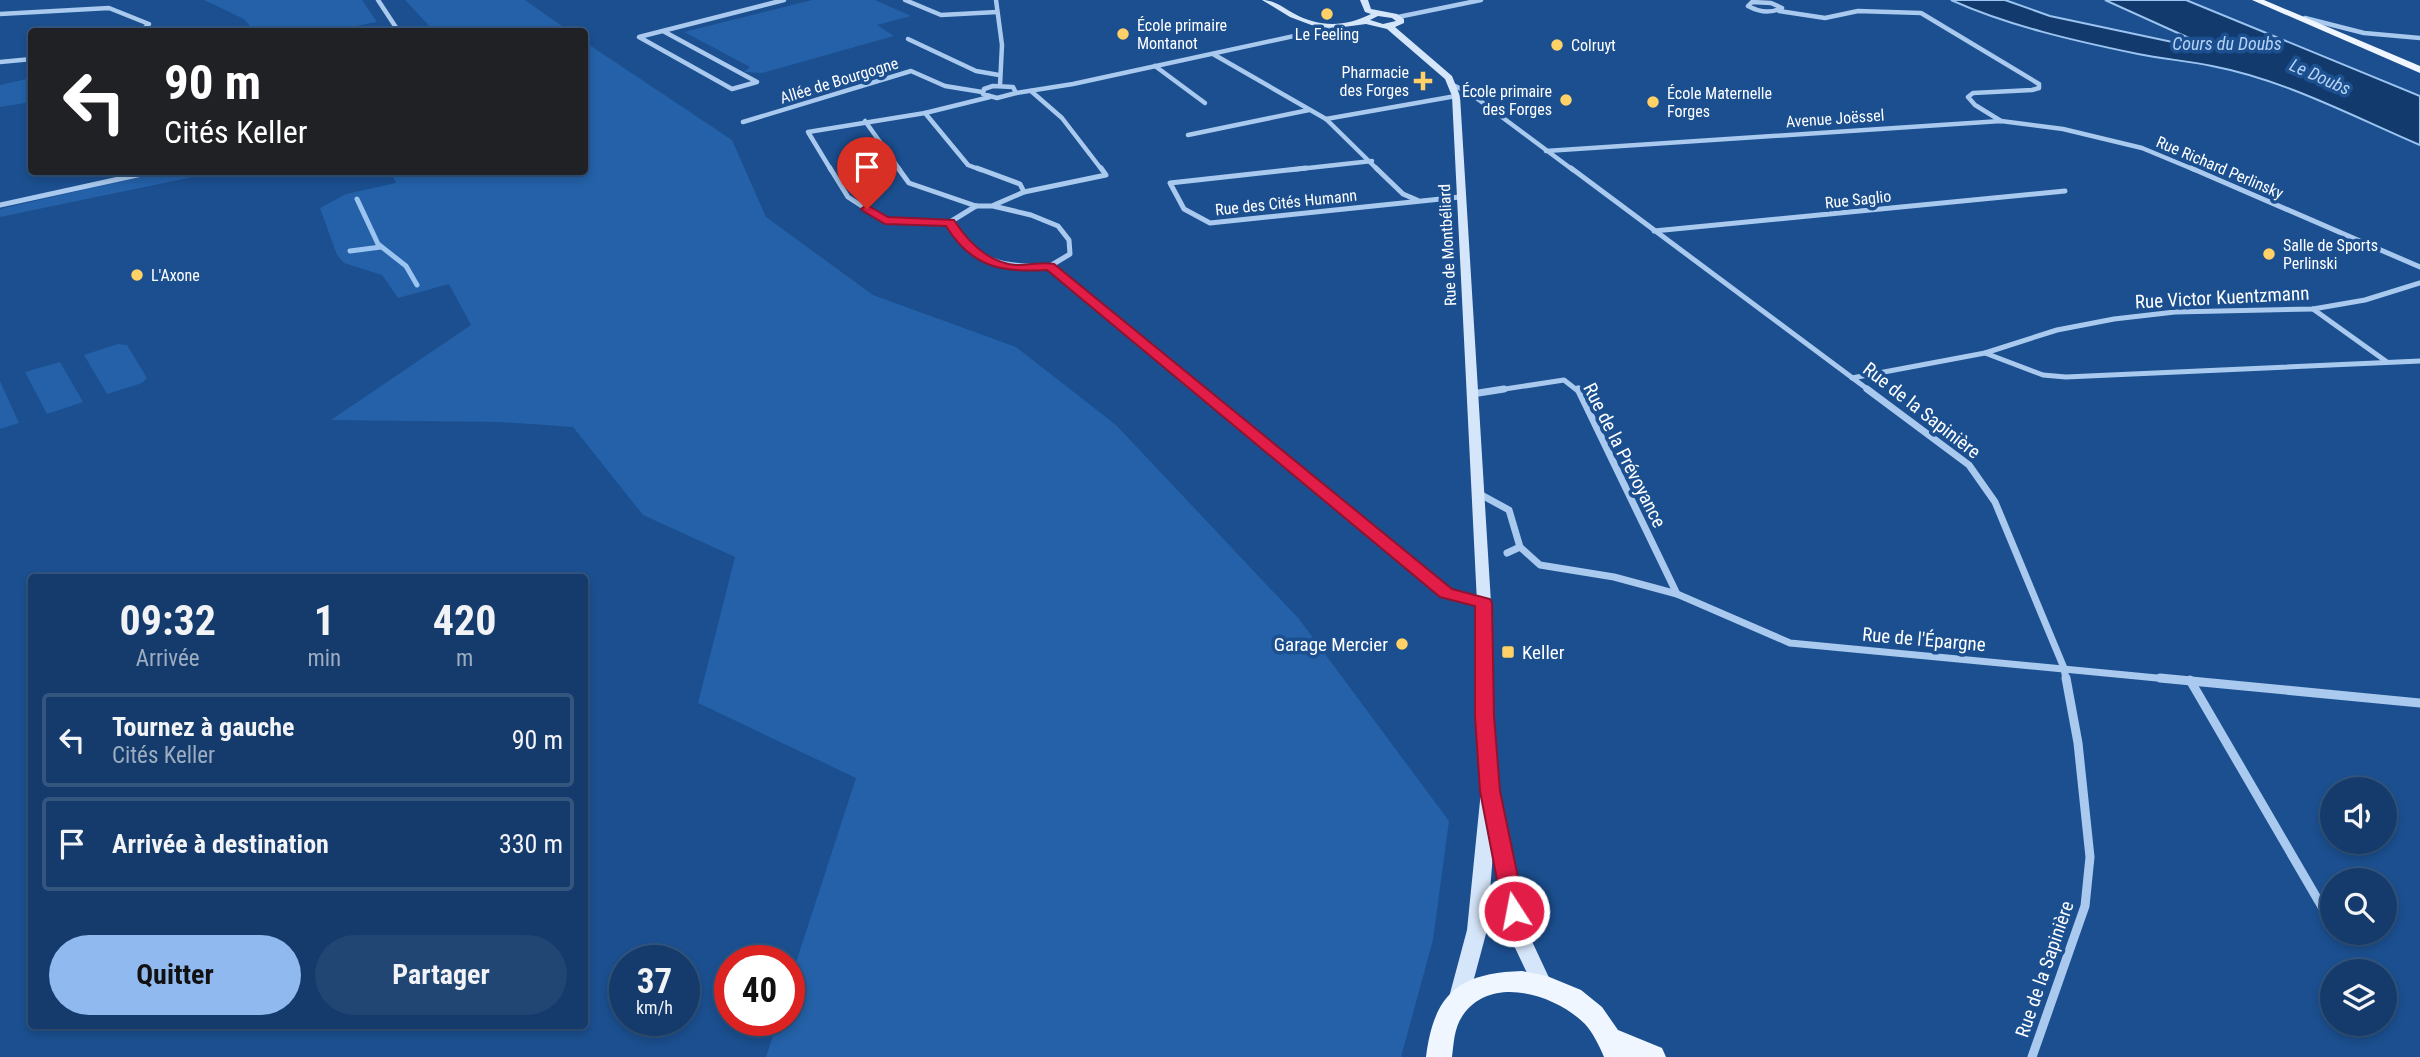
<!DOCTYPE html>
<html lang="fr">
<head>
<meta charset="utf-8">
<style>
  :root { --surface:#143b6b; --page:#214673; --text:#f1f3f6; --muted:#9dadc1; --line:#33557e; --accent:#90b9f0 }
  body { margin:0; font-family:"Roboto Condensed",sans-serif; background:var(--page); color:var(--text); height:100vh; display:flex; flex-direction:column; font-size:26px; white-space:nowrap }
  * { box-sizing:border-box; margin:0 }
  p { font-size:23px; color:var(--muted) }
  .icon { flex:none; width:38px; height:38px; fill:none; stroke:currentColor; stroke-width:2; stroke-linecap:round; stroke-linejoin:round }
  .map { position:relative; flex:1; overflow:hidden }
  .panel { position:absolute; left:28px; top:574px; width:560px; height:455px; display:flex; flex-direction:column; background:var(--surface); border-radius:7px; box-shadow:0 4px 10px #0003,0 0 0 2px var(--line) }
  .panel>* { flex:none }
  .hud { position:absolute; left:28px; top:28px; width:560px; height:147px; border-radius:7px; box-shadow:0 4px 10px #0003,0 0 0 2px var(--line); background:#202124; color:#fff; overflow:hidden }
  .tools { position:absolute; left:2320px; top:777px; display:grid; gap:14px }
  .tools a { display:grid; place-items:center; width:77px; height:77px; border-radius:50%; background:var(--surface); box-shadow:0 4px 10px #0003,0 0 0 2px var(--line); font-size:35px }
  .speed { position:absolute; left:609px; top:945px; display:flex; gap:14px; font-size:35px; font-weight:700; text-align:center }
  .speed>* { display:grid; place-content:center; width:91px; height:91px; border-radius:50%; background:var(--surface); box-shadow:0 4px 10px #0003,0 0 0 2px var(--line); line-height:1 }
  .speed small { font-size:18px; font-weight:400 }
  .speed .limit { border:10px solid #d22; background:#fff; color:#111 }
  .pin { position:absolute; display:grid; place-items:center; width:60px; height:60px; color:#fff; margin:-72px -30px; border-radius:50% 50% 50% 0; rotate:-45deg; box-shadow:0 0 7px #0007 }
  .pin .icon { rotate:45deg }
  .me { position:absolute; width:77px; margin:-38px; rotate:349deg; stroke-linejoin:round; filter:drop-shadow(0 0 5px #0008) }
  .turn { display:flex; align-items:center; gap:24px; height:147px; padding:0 21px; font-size:32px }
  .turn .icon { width:91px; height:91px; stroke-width:2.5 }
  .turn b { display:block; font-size:49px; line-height:60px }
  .eta { display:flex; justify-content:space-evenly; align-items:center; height:119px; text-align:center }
  .eta b { font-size:42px; font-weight:700; line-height:49px }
  .cta { display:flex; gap:14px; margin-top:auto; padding:14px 21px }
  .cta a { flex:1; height:80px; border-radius:42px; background:var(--accent); color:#111; font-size:28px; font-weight:700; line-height:80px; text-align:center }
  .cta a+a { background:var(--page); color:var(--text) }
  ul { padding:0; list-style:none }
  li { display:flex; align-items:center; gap:21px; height:94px; margin:0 14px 10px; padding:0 7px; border:4px solid var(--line); border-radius:7px }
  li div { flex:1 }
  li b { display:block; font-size:26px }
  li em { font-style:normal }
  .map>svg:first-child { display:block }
  .green { fill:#2461a8 }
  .water { fill:#123a6d; stroke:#9cc4f0; stroke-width:2 }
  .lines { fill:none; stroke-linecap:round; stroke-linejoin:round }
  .stream { stroke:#9cc4f0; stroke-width:5 }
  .street-far3 { stroke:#a9c9ee; stroke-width:4.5 }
  .street-far2 { stroke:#a9c9ee; stroke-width:5 }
  .street-far1 { stroke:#a9c9ee; stroke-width:7 }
  .street { stroke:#a9c9ee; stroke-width:9 }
  .secondary { fill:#d6e6fa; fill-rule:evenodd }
  .primary { fill:#f0f6ff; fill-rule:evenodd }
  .route { fill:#e11d48; stroke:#92132f; stroke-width:2 }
  .poi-dot { fill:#ffd166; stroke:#1b4f8f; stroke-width:2.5 }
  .labels { text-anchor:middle; stroke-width:7; stroke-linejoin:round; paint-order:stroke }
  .far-poi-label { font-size:16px; fill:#fff; stroke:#1b4f8f; text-anchor:start }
  .far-street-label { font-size:16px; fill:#fff; stroke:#1b4f8f }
  .far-water-label { font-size:18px; font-style:italic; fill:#b5d3f5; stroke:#1b4f8f }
  .street-label { font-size:19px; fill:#fff; stroke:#1b4f8f }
  .poi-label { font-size:19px; fill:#fff; stroke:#1b4f8f; text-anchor:end }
</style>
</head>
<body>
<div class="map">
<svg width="2420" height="1057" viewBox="0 0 2420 1057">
  <rect width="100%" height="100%" fill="#1b4f8f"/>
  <g class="green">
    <polygon points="204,0 362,0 377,22 346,28 312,28 298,31 254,31 244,19"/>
    <polygon points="405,0 525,0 569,31 434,31"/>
    <polygon points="812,0 875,0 911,16 877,25 894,36 762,73 744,72 750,67 684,32"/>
    <polygon points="585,42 732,140 766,217 873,295 1016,347 1116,425 1299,619 1449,821 1433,940 1401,1057 766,1057 778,1020 789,1020 789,984 856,778 698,703 735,557 643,515 573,427 500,422 331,420 471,325 449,284 398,298 382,275 344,263 337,255 320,208 346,194 396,183 391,172 584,172"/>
    <polygon points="31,78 31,102 0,107 0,85"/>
    <polygon points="161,172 217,172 0,217 0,209"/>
    <polygon points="118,344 127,345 147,378 142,383 107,394 84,355"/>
    <polygon points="60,362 83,402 47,414 25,372"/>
    <polygon points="0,381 19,423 0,429"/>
  </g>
  <path class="water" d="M1951,0h54l45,16 127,27h23l-95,-43h81l234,96v49c-68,-29 -135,-65 -208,-79 -24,-5 -49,-7 -74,-12 -63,-13 -129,-28 -187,-54z"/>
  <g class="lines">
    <g class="stream">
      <polyline points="357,199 378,244 406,266 417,285"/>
      <polyline points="350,251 381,247"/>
    </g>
    <g class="street-far3">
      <polyline points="378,0 399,32"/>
      <polyline points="905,0 941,15 997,12"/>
      <polyline points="996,0 1002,45 1000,85"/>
      <path d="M1752,2l19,1 11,5c-12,6 -23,4 -34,-2z"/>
      <polyline points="1779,11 1825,18 1858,11 1921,13 2039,84 2039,88 2032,90 1973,93 1968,97 1975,105 2001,121"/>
      <polyline points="0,14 109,8 149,24 140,32"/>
      <polyline points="1398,17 1481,0"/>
      <polyline points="2305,18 2364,33 2420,38"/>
      <polyline points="663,31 757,82 732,89 639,37 784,0"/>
      <polyline points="908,39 976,71 999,75"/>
      <polyline points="1213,54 1326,119 1378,170"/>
      <polyline points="0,62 32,59"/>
      <polyline points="1155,66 1205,103"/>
      <polyline points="1453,85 1471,94 1573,170"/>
      <polygon points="993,86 1013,87 1016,93 997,98 983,94 984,89"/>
      <polyline points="1031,91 1062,118 1102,170"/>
      <polyline points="1016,93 1073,84 1331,28"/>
      <polyline points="925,113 968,165 981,170"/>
      <polyline points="1326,119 1456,96"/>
      <polyline points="865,121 900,170"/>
      <polyline points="743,122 911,71 945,86 982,92"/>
      <polyline points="1188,135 1309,110"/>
      <polyline points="1546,151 2001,121 2063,129 2142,148 2195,170"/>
      <polyline points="831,170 808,132 925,113 990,97"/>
      <polyline points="1290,170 1372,161"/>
    </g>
    <g class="street-far2">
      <polyline points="830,168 848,197 885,221 950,222"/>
      <polyline points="898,168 909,183 976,206 993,206 1031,215 1058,226 1069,240 1070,254 1050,266 1202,391"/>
      <polyline points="977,168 1020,184 1024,192 994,205"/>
      <polyline points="1306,168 1170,183 1184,209 1210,223 1460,197"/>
      <polyline points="1376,168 1403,194 1417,200"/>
      <polyline points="1571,168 1870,391"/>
      <polyline points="2191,168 2420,267"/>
      <polyline points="1024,192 1106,175 1101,168"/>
      <polyline points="0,205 151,172"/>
      <path d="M976,206l-26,16c28,41 52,46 100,44"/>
      <polyline points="1654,231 2065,191"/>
      <polyline points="2313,309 2387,362"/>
      <polyline points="1985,353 2043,375 2066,377 2420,361"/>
      <polyline points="1852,378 1985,353 2057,330 2114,319 2175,312 2313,309 2365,300 2420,283"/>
      <polyline points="1492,391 1564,380 1578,391"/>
    </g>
    <g class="street-far1">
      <polyline points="1200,389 1446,592 1484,603"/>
      <polyline points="1578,389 1677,594"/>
      <polyline points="1867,389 1969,465 1995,502 2064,668 2066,680"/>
      <polyline points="1472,394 1504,389"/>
      <polyline points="1476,492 1509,510 1520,547 1540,565 1614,577 1677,594 1790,643 2178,680"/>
      <polyline points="1507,553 1520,547"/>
    </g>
    <g class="street">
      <polyline points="2160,678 2420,703"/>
      <polyline points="2190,680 2332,924"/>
      <polyline points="2032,1057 2085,906 2090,857 2078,743 2066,678"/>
    </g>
    <path class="secondary" d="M1262,0c12,0 20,7 31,13 27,15 52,14 78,1l-6,-2 -5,-12h8l3,9 26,5 7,5v4l-9,4 57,49 8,20 31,507 1,113 6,85 4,5 27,129 23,49 -3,6 -7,3 -7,-3 -26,-55 -16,-82 -6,77 -19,71 -3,6 -7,3 -7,-3 -3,-6 19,-71 14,-139 -5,-75 1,-113 -25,-507 -7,-17 -58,-50 -21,-5 -30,4 -22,-2 -24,-9zM1378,16l14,2 4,3 -13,3 -13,-4z"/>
    <g class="primary">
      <polygon points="2252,0 2264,0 2420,66 2420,73"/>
      <path d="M1522,971l25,5 34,14 21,17 16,23 44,18 4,9h-62c-5,-12 -11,-24 -19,-33 -29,-29 -93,-50 -122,-9 -9,13 -9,27 -11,42h-26c8,-63 32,-84 96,-86z"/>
    </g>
  </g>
  <path class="route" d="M867,205l21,12 66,3c14,22 34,42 61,45 13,1 26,-4 39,-1l398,325 38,10 2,4 2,113 6,75 25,120 -3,6 -8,3 -8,-3 -3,-6 -23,-120 -5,-75v-110l-35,-9 -393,-327c-45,3 -76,-3 -101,-44l-61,-2 -22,-13 -2,-2z"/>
  <g class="poi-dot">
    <circle cx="1327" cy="14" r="7"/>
    <circle cx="1123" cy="34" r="7"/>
    <circle cx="1557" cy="45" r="7"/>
    <path d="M1419.5 70.5h7v7h7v7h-7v7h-7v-7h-7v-7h7z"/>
    <circle cx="1566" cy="100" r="7"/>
    <circle cx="1653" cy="102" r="7"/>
    <circle cx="2269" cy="254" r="7"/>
    <circle cx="137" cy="275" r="7"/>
    <circle cx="1402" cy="644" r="7"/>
    <rect x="1501" y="645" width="14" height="14" rx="3.5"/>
  </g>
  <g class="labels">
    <g class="far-poi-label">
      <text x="1137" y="31">École primaire<tspan x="1137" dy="18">Montanot</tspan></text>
      <text x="1327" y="40" text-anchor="middle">Le Feeling</text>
      <text x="1571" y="51">Colruyt</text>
      <text x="1409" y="78" text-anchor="end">Pharmacie<tspan x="1409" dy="18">des Forges</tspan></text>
      <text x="1552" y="97" text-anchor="end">École primaire<tspan x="1552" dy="18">des Forges</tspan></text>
      <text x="1667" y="99">École Maternelle<tspan x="1667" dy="18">Forges</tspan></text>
      <text x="2283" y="251">Salle de Sports<tspan x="2283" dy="18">Perlinski</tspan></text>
      <text x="151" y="281">L'Axone</text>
    </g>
    <g class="far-street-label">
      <text transform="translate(839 80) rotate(-17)" y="6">Allée de Bourgogne</text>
      <text transform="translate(1835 118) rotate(-4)" y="6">Avenue Joëssel</text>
      <text transform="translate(2220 167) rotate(23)" y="6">Rue Richard Perlinsky</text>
      <text transform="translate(1858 199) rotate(-6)" y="6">Rue Saglio</text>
      <text transform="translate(1286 202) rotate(-6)" y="6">Rue des Cités Humann</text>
      <text transform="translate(1447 245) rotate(-93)" y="6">Rue de Montbéliard</text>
    </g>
    <g class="far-water-label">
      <text x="2227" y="50">Cours du Doubs</text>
      <text transform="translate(2320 77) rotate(24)" y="6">Le Doubs</text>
    </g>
    <g class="street-label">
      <text transform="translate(2222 297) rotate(-3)" y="7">Rue Victor Kuentzmann</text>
      <text transform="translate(1922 410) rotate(38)" y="7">Rue de la Sapinière</text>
      <text transform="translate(1625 455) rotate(63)" y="7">Rue de la Prévoyance</text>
      <text transform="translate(1924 639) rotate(5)" y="7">Rue de l'Épargne</text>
      <text transform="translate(2044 969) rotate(-71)" y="7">Rue de la Sapinière</text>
    </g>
    <g class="poi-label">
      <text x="1388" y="651">Garage Mercier</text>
      <text x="1522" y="659" text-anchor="start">Keller</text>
    </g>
  </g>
</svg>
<div class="tools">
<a><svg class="icon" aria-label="sound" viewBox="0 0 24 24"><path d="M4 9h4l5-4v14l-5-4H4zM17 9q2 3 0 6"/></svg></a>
<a><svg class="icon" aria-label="search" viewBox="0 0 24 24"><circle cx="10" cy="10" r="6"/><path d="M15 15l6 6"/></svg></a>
<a><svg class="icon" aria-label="layers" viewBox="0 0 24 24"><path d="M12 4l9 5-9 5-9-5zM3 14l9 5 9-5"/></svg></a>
</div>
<div class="speed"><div>37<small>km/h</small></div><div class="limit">40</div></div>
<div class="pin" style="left:867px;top:209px;background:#d93025"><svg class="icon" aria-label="arrive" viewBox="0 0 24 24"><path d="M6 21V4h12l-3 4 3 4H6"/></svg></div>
<svg class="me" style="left:1514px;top:911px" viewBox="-20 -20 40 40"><circle r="17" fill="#e11d48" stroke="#fff" stroke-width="3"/><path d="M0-11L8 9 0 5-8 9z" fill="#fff"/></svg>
<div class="hud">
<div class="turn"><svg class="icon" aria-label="left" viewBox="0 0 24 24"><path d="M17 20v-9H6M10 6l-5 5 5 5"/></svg><div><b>90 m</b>Cités Keller</div></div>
</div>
<section class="panel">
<div class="eta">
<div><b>09:32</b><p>Arrivée</p></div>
<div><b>1</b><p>min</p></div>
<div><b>420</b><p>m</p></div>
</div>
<ul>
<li><svg class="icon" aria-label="left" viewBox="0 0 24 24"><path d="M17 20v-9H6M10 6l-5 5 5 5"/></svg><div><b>Tournez à gauche</b><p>Cités Keller</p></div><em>90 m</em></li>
<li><svg class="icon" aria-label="arrive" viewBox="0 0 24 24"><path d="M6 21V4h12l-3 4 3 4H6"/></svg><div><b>Arrivée à destination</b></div><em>330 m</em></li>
</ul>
<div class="cta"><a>Quitter</a><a>Partager</a></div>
</section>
</div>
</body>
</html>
